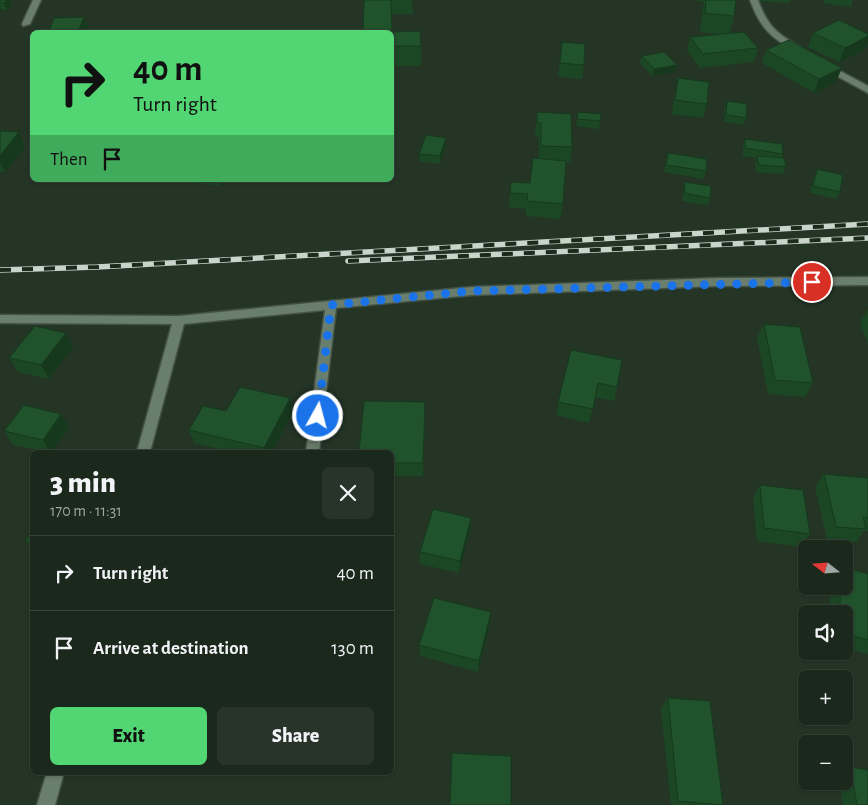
<!DOCTYPE html>
<html lang="en">
<head>
<meta charset="utf-8">
<style>
  :root { --surface:#1b281c; --page:#283429; --text:#f1f3f6; --muted:#a0a6a3; --line:#39443b; --accent:#52d673 }
  body { margin:0; font-family:"Alegreya Sans",sans-serif; background:var(--page); color:var(--text); height:100vh; display:flex; flex-direction:column; font-size:19px; white-space:nowrap }
  * { box-sizing:border-box; margin:0 }
  p { font-size:16px; color:var(--muted) }
  .icon { flex:none; width:28px; height:28px; fill:none; stroke:currentColor; stroke-width:2; stroke-linecap:round; stroke-linejoin:round }
  .map { position:relative; flex:1; overflow:hidden }
  .sheet { position:absolute; left:30px; top:450px; width:364px; height:325px; display:flex; flex-direction:column; background:var(--surface); border-radius:8px; box-shadow:0 1px 4px #0004,0 0 0 1px var(--line) }
  .sheet>* { flex:none }
  .banner { position:absolute; left:30px; top:30px; width:364px; height:152px; border-radius:8px; box-shadow:0 1px 4px #0004,0 0 0 1px var(--line); background:#52d673; color:#111; overflow:hidden }
  .needle { width:32px; rotate:287deg }
  .controls { position:absolute; left:798px; top:540px; display:grid; gap:10px }
  .controls a { display:grid; place-items:center; width:55px; height:55px; border-radius:8px; background:var(--surface); box-shadow:0 1px 4px #0004,0 0 0 1px var(--line); font-size:25px }
  .pin { position:absolute; display:grid; place-items:center; width:42px; height:42px; color:#fff; margin:-21px; border:2px solid #fff; border-radius:50%; box-shadow:0 1px 5px #0007 }
  .me { position:absolute; width:55px; margin:-28px; rotate:7deg; stroke-linejoin:round; filter:drop-shadow(0 0 4px #0008) }
  .turn { display:flex; align-items:center; gap:18px; height:105px; padding:0 20px; font-size:22px }
  .turn .icon { width:65px; height:65px; stroke-width:2.5 }
  .turn b { display:block; font-size:35px; line-height:42px }
  .then { display:flex; align-items:center; height:48px; padding:0 20px; background:#0003; gap:10px; font-size:19px }
  .round { display:grid; place-items:center; flex:none; width:52px; height:52px; border-radius:8px; background:var(--page) }
  .headline { display:flex; align-items:center; justify-content:space-between; height:85px; padding:0 20px }
  h1 { font-size:30px; font-weight:800; line-height:38px }
  .action { display:flex; gap:10px; margin-top:auto; padding:10px 20px }
  .action a { flex:1; height:58px; border-radius:8px; background:var(--accent); color:#111; font-size:20px; font-weight:800; line-height:58px; text-align:center }
  .action a+a { background:var(--page); color:var(--text) }
  ul { padding:0; list-style:none }
  li { display:flex; align-items:center; gap:15px; height:75px; padding:0 20px; border-top:1px solid var(--line) }
  li div { flex:1 }
  li b { display:block; font-size:19px }
  li em { font-style:normal }
  .map>svg:first-child { display:block }
  .lines { fill:none; stroke-linecap:round; stroke-linejoin:round }
  .minor-casing { stroke:#435145; stroke-width:3 }
  .tertiary-casing { stroke:#435145; stroke-width:3 }
  .minor { fill:#6a7e6d; fill-rule:evenodd }
  .tertiary { fill:#6a7e6d; fill-rule:evenodd }
  .rail-casing { stroke:#c9d4ca; stroke-width:5.5 }
  .rail { stroke:#1a2b1d; stroke-width:4; stroke-dasharray:11; stroke-linecap:butt }
  .wall { fill:#1c4725 }
  .shaded-wall { fill:#16391e }
  .building { fill:#20522b; stroke:#16391e }
  .route { stroke:#1a73e8; stroke-width:9; stroke-dasharray:0 16.2 }
</style>
</head>
<body>
<div class="map">
<svg width="868" height="805" viewBox="0 0 868 805">
  <rect width="100%" height="100%" fill="#243526"/>
  <g class="lines">
    <defs>
      <g id="minor">
        <polygon points="33,0 41,0 30,24 23,26 22,24"/>
        <polygon points="868,277 868,285 718,286 472,295 336,308 319,452 306,452 325,310 184,324 150,452 137,452 172,324 0,323 0,315 179,316 472,287 718,278"/>
        <polygon points="47,772 64,772 55,805 37,805"/>
      </g>
      <g id="tertiary">
        <path d="M750,0h8c10,27 19,34 44,48v4c-6,0 -10,-2 -15,-6 -20,-11 -29,-24 -37,-46z"/>
        <polygon points="825,63 868,86 868,93 822,68 821,66"/>
      </g>
    </defs>
    <use href="#minor" class="minor-casing"/>
    <use href="#tertiary" class="tertiary-casing"/>
    <use href="#minor" class="minor"/>
    <use href="#tertiary" class="tertiary"/>
    <defs>
      <g id="rail">
        <polyline points="348,261 868,238"/>
        <polyline points="0,270 97,267 868,224"/>
      </g>
    </defs>
    <use href="#rail" class="rail-casing"/>
    <use href="#rail" class="rail"/>
  </g>
  <g class="wall">
    <polygon points="0,0 10,0 12,5 7,10 0,9"/>
    <polygon points="364,0 412,0 413,14 392,14 392,32 421,46 421,66 391,66 391,32"/>
    <polygon points="693,0 736,0 734,16 730,33 758,48 754,62 700,68 687,51 690,37 718,34 700,32 704,2"/>
    <polygon points="760,0 791,0 790,3 760,1"/>
    <polygon points="824,0 853,0 851,7 824,3"/>
    <polygon points="84,17 89,30 88,32 49,32 49,31"/>
    <polygon points="813,33 868,34 868,41 865,49 839,62 808,47"/>
    <polygon points="562,42 584,65 582,79 558,77"/>
    <polygon points="766,50 836,82 814,93 762,63"/>
    <polygon points="642,56 675,72 652,76 640,63"/>
    <polygon points="678,78 707,104 703,118 672,114 675,92"/>
    <polygon points="727,101 746,118 743,125 724,122 725,108"/>
    <polygon points="537,112 572,147 570,162 566,162 563,204 560,219 526,216 526,209 509,207 510,193 530,183 539,159 539,137 535,137"/>
    <polygon points="578,112 601,114 599,129 576,126"/>
    <polygon points="0,131 19,132 25,147 5,172 0,172"/>
    <polygon points="745,139 783,154 781,158 786,167 783,174 756,172 755,163 757,158 743,156 743,146"/>
    <polygon points="446,145 440,164 420,161 419,154"/>
    <polygon points="668,153 706,171 704,179 664,172"/>
    <polygon points="817,169 840,192 836,199 810,193 814,177"/>
    <polygon points="194,180 224,180 221,186 195,183"/>
    <polygon points="685,182 710,198 708,205 682,201"/>
    <polygon points="868,309 868,343 860,323"/>
    <polygon points="764,324 813,383 805,397 768,394 757,338"/>
    <polygon points="66,333 73,347 49,379 18,372 9,358"/>
    <polygon points="571,350 617,387 614,401 595,397 589,423 556,415"/>
    <polygon points="290,398 293,412 272,452 230,452 194,443 189,430 226,411"/>
    <polygon points="425,402 423,476 391,476 391,452"/>
    <polygon points="69,427 52,452 47,452 13,445 4,431"/>
    <polygon points="824,474 868,478 868,531 864,531 856,542 827,539 815,487"/>
    <polygon points="760,485 810,534 801,547 757,541 753,498"/>
    <polygon points="471,518 470,531 459,573 420,564 420,552"/>
    <polygon points="32,531 32,550 25,541"/>
    <polygon points="868,574 868,654 844,647 844,614 830,614 831,586 844,586"/>
    <polygon points="491,612 490,624 478,672 420,656 419,645"/>
    <polygon points="668,698 723,805 671,805 661,708"/>
    <polygon points="850,767 868,805 843,805 839,781 844,781 844,772"/>
  </g>
  <g class="shaded-wall">
    <polygon points="7,0 10,0 12,5 7,10 4,3"/>
    <polygon points="84,17 89,30 88,32 78,32"/>
    <polygon points="868,36 868,41 865,49 839,62 845,48"/>
    <polygon points="677,65 675,72 652,76 654,69"/>
    <polygon points="842,68 836,82 814,93 819,79"/>
    <polygon points="19,132 25,147 5,172 0,162 0,156"/>
    <polygon points="446,138 446,145 440,164 440,156"/>
    <polygon points="219,180 224,180 221,186"/>
    <polygon points="66,333 73,347 49,379 41,365"/>
    <polygon points="290,398 293,412 272,452 265,452 264,448"/>
    <polygon points="425,402 425,415 423,476 423,463"/>
    <polygon points="61,414 69,427 52,452 50,452 43,440"/>
    <polygon points="471,518 470,531 459,573 460,561"/>
    <polygon points="491,612 490,624 478,672 479,661"/>
  </g>
  <g class="building">
    <polygon points="0,0 7,0 4,3 0,3"/>
    <polygon points="364,0 391,0 392,32 420,31 421,46 391,46 391,32 363,32"/>
    <polygon points="706,0 736,0 734,16 705,13"/>
    <polygon points="84,17 78,32 64,32 65,30 49,31 54,18"/>
    <polygon points="839,20 868,34 868,36 845,48 813,33"/>
    <polygon points="744,32 758,48 703,54 690,37"/>
    <polygon points="789,40 842,68 819,79 766,50"/>
    <polygon points="562,42 585,44 584,65 560,63"/>
    <polygon points="664,52 677,65 654,69 642,56"/>
    <polygon points="678,78 709,82 707,104 675,100"/>
    <polygon points="727,101 747,104 746,118 726,115"/>
    <polygon points="537,112 571,114 572,147 541,146 541,123 537,123"/>
    <polygon points="578,112 601,114 600,121 577,119"/>
    <polygon points="0,131 19,132 0,156"/>
    <polygon points="426,135 446,138 440,156 419,154"/>
    <polygon points="745,139 782,144 783,154 745,148"/>
    <polygon points="668,153 707,159 706,171 666,165"/>
    <polygon points="757,156 784,158 786,167 759,165"/>
    <polygon points="533,158 566,161 563,204 527,201 528,194 510,193 511,182 530,183"/>
    <polygon points="817,169 843,175 840,192 813,186"/>
    <polygon points="685,182 711,186 710,198 684,193"/>
    <polygon points="764,324 800,327 813,383 775,380"/>
    <polygon points="35,326 66,333 41,365 9,358"/>
    <polygon points="571,350 622,360 617,387 598,383 593,409 558,402"/>
    <polygon points="240,387 290,398 264,448 189,430 203,406 226,411"/>
    <polygon points="364,401 425,402 423,463 391,463 391,452 359,452"/>
    <polygon points="24,405 61,414 43,440 4,431"/>
    <polygon points="824,474 868,478 868,518 863,517 866,529 836,527"/>
    <polygon points="760,485 803,490 810,534 764,528"/>
    <polygon points="433,509 471,518 460,561 420,552"/>
    <polygon points="32,531 32,543 25,541"/>
    <polygon points="844,567 868,574 868,640 844,633 844,614 840,614 840,586 844,586"/>
    <polygon points="434,598 491,612 479,661 419,645"/>
    <polygon points="668,698 710,701 723,805 678,801"/>
    <polygon points="452,753 511,756 511,805 450,805"/>
    <polygon points="850,767 868,770 868,805 857,805"/>
  </g>
  <g class="lines">
    <polyline class="route" points="318,416 331,305 472,291 812,282"/>
  </g>
</svg>
<div class="controls">
<a><svg class="needle" viewBox="-14 -14 28 28"><path d="M0-13l5 13h-10z" fill="#e53935"/><path d="M0 13l5-13h-10z" fill="#a0a6a3"/></svg></a>
<a><svg class="icon" aria-label="sound" viewBox="0 0 24 24"><path d="M4 9h4l5-4v14l-5-4H4zM17 9q2 3 0 6"/></svg></a>
<a>+</a>
<a>−</a>
</div>
<div class="pin" style="left:812px;top:282px;background:#d93025"><svg class="icon" aria-label="arrive" viewBox="0 0 24 24"><path d="M6 21V4h12l-3 4 3 4H6"/></svg></div>
<svg class="me" style="left:318px;top:416px" viewBox="-20 -20 40 40"><circle r="17" fill="#1a73e8" stroke="#fff" stroke-width="3"/><path d="M0-11L8 9 0 5-8 9z" fill="#fff"/></svg>
<div class="banner">
<div class="turn"><svg class="icon" aria-label="right" viewBox="0 0 24 24"><path d="M7 20v-9h11M14 6l5 5-5 5"/></svg><div><b>40 m</b>Turn right</div></div>
<div class="then">Then<svg class="icon" aria-label="arrive" viewBox="0 0 24 24"><path d="M6 21V4h12l-3 4 3 4H6"/></svg></div>
</div>
<section class="sheet">
<div class="headline"><div><h1>3 min</h1><p>170 m · 11:31</p></div><a class="round"><svg class="icon" aria-label="close" viewBox="0 0 24 24"><path d="M6 6l12 12M18 6L6 18"/></svg></a></div>
<ul>
<li><svg class="icon" aria-label="right" viewBox="0 0 24 24"><path d="M7 20v-9h11M14 6l5 5-5 5"/></svg><div><b>Turn right</b></div><em>40 m</em></li>
<li><svg class="icon" aria-label="arrive" viewBox="0 0 24 24"><path d="M6 21V4h12l-3 4 3 4H6"/></svg><div><b>Arrive at destination</b></div><em>130 m</em></li>
</ul>
<div class="action"><a>Exit</a><a>Share</a></div>
</section>
</div>
</body>
</html>
